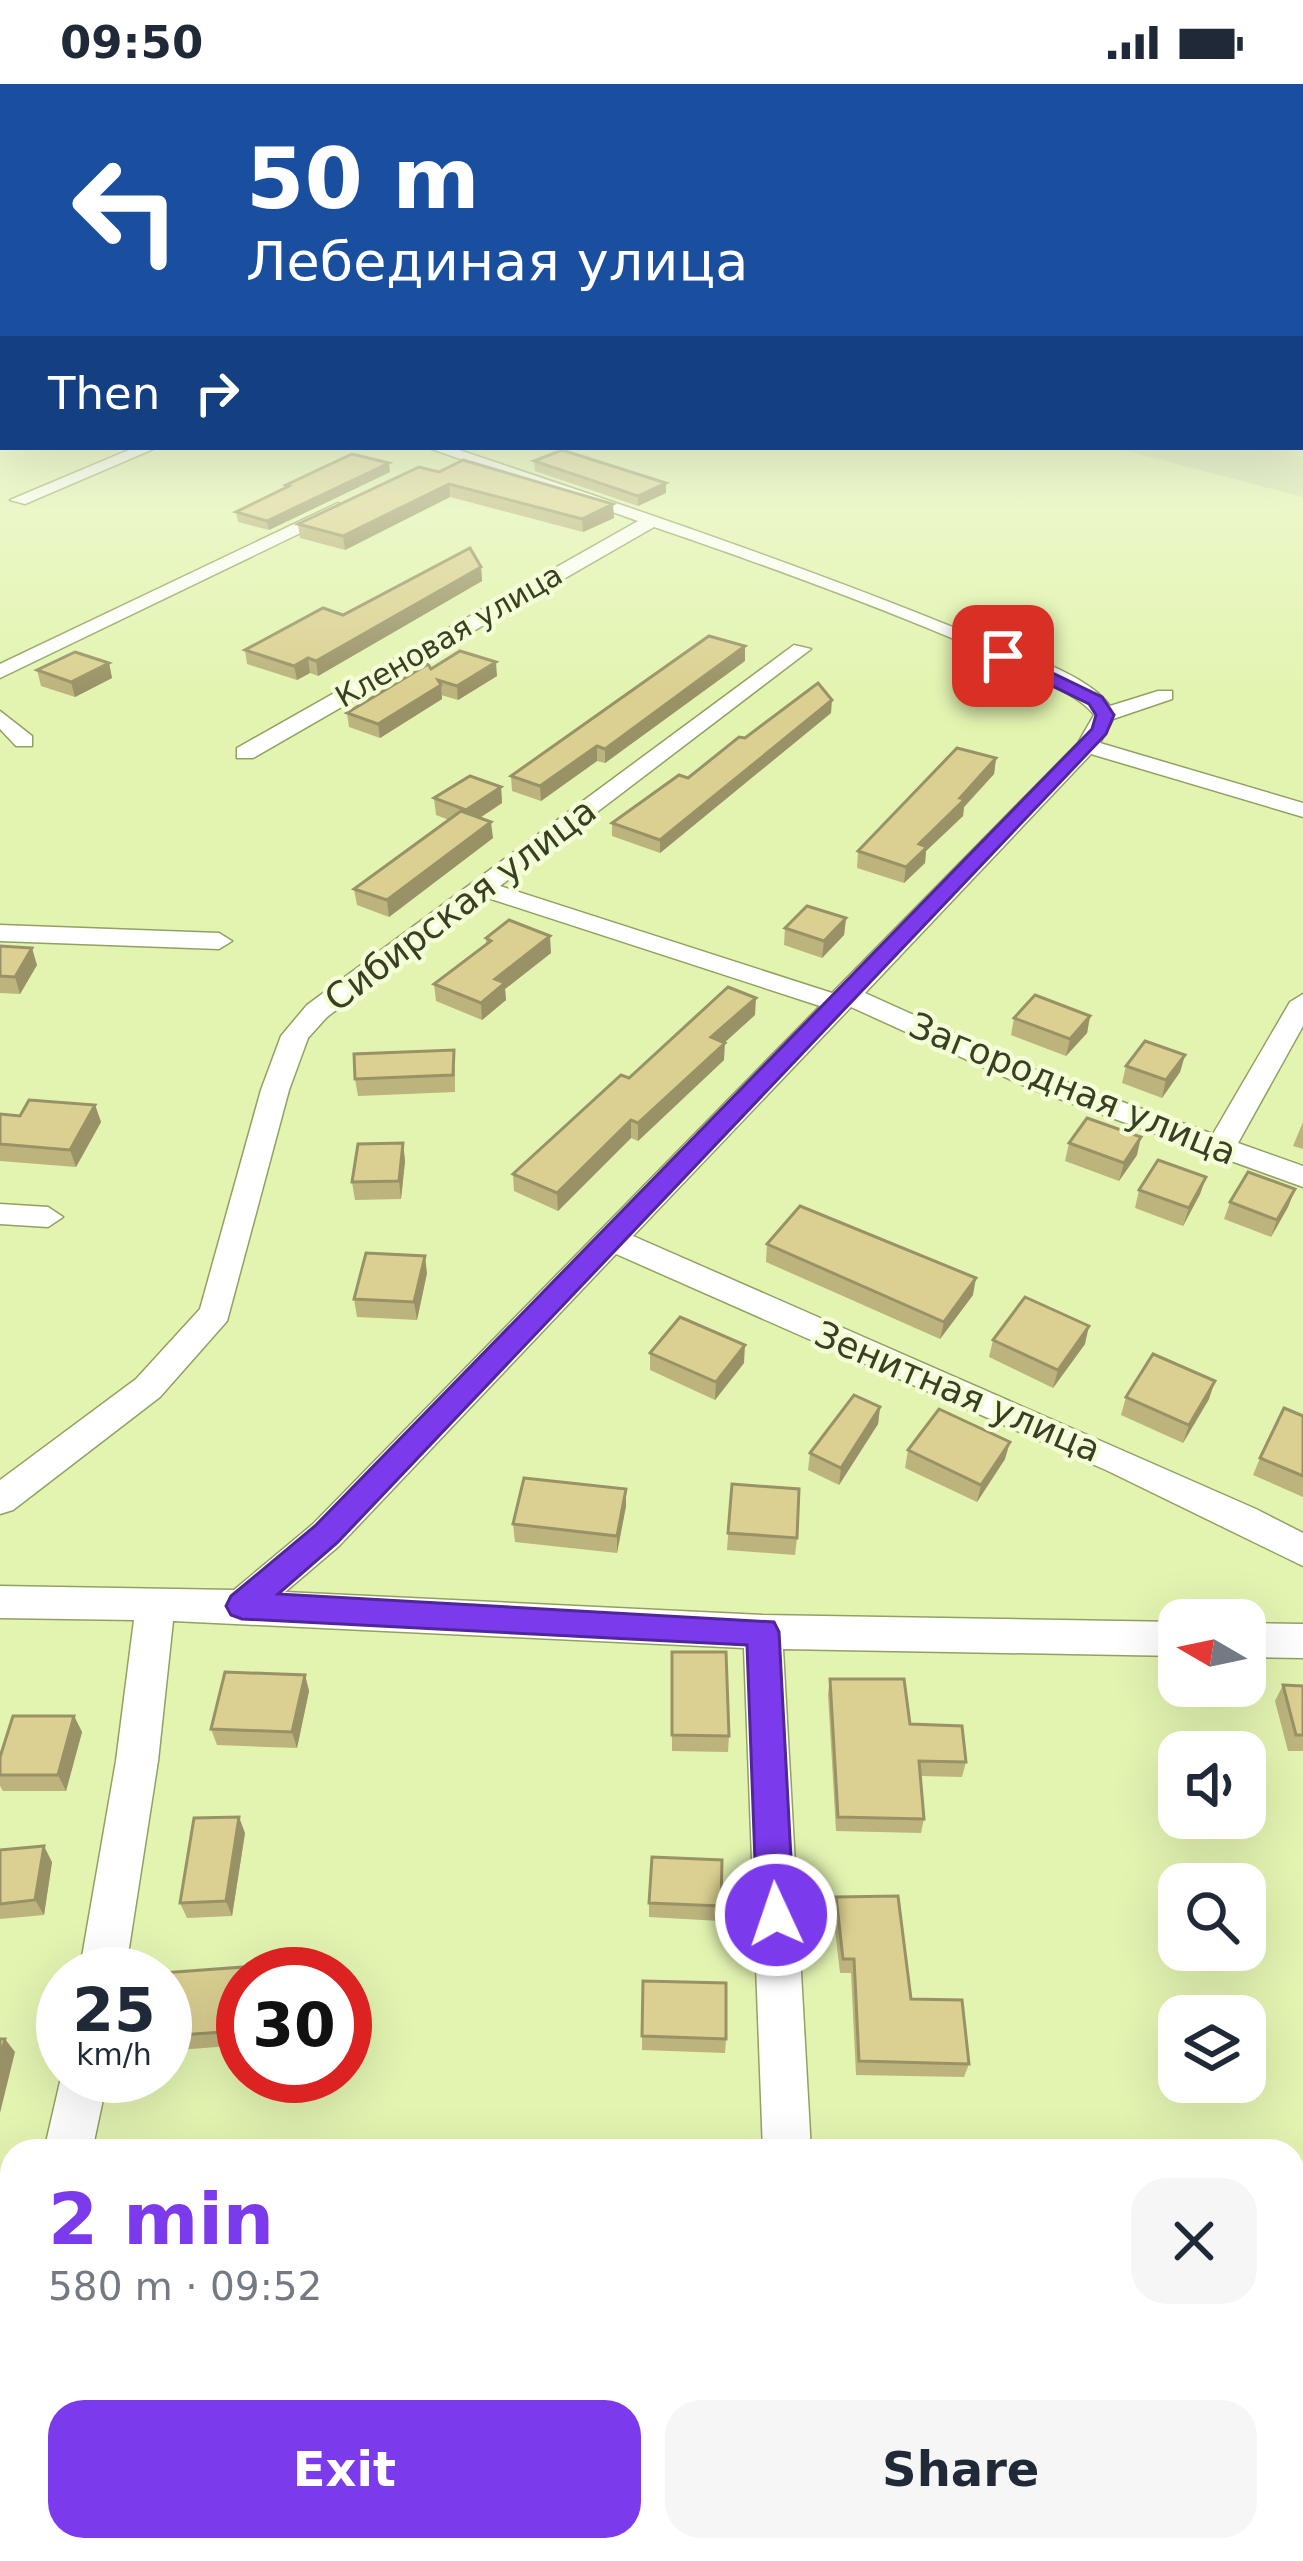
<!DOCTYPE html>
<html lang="en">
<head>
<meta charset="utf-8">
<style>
  :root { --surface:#fff; --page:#f6f6f7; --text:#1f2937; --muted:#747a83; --accent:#7c3aed }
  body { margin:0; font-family:"DejaVu Sans",sans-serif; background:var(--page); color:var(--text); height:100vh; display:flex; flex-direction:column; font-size:45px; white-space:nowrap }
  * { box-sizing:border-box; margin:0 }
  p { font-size:39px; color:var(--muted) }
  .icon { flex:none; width:66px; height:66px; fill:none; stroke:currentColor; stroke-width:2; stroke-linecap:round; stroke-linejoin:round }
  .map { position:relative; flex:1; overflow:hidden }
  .sheet { position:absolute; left:0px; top:2055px; width:1305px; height:423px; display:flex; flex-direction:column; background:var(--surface); border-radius:36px 36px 0 0; box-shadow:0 12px 48px #0002 }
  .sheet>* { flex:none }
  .hud { position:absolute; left:0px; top:0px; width:1305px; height:366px; box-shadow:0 12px 48px #0002; background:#1a4fa0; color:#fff; overflow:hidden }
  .needle { width:78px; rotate:279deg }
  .fabs { position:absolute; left:1158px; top:1515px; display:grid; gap:24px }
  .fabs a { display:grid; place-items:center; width:108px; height:108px; border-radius:24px; background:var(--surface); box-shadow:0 12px 48px #0002; font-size:60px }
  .speed { position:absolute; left:36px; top:1863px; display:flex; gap:24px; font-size:60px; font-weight:700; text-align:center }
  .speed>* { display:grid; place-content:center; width:156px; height:156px; border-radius:50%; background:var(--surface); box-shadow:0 12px 48px #0002; line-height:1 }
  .speed small { font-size:30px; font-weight:400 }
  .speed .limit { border:18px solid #d22; background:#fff; color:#111 }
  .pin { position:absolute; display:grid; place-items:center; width:102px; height:102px; color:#fff; margin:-51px; border-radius:24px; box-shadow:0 6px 18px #0006 }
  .me { position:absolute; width:132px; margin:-66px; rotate:357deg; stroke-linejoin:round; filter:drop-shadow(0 0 9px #0008) }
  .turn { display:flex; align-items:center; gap:42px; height:252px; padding:0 48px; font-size:54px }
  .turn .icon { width:156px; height:156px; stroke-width:2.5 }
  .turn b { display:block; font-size:84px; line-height:102px }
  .then { display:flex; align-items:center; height:114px; padding:0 48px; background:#0003; gap:24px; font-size:45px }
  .round { display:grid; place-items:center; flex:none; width:126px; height:126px; border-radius:36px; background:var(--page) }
  .headline { display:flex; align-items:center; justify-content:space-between; height:204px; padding:0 48px }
  h1 { font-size:72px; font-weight:600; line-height:90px; color:var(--accent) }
  .action { display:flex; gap:24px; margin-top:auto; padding:24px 48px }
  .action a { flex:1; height:138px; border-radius:36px; background:var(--accent); color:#fff; font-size:48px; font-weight:600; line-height:138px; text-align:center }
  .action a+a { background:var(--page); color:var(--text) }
  .status { display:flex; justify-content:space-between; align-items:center; height:84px; padding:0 60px; background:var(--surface); direction:ltr }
  .status svg { height:33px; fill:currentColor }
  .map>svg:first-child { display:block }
  .green { fill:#d2deae }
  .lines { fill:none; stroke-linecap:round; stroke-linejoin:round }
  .minor-casing { stroke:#92a162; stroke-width:3 }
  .minor { fill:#fff; fill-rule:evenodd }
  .wall { fill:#bcb37d }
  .shaded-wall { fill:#999266 }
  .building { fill:#dbd091; stroke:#999266; stroke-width:3 }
  .route { fill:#7c3aed; stroke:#51269a; stroke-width:3 }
  .labels { text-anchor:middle; stroke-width:9; stroke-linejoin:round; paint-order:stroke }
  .far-street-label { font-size:30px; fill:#393f24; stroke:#f3fed6 }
  .street-label { font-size:36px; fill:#393f24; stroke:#f3fed6 }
</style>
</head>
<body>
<div class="status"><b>09:50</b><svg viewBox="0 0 49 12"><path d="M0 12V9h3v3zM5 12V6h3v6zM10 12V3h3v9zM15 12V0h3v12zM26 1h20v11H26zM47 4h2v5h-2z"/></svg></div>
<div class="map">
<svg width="1303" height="2477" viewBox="0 0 1303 2477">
  <rect width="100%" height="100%" fill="#e3f4b1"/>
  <polygon class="green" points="1303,263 1303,413 1112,363 1302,363"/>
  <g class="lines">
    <defs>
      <g id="minor">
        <polygon points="3,303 3,315 0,316 0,304"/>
        <polygon points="136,363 158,363 25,420 10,416"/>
        <path d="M426,363h24c174,58 345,116 515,185 39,16 122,40 145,74l48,-15h14v8l-59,20 -13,24 203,60v14l-212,-63 -226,239 184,83 164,58 77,-132 13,-8v32l-65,117 65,23v21l-274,-99 -178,-81 -218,229 623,273 47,24v33l-195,-95 -492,-217 -277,292 -54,46 478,23 416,7v34l-396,-7 28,502h-48l-19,-503 -571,-27 -15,140 -33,213h-46l37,-213 18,-141 -134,-2v-32l234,4 79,-66 507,-518 -335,-109 -158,120 -19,21 -19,52 -62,231 -67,76 -147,113 -13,4v-34l136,-101 64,-70 61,-219 20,-54 26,-31 487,-360 17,4 -311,237 332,107 246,-250 16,-28c-28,-45 -371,-165 -440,-188l-401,231h-16v-10l401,-227z"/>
        <polygon points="338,419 347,424 344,428 0,594 0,580"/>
        <polygon points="0,627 32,652 32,662 16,662 0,645"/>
        <polygon points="0,841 219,849 232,857 219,865 0,857"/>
        <polygon points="0,1120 48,1123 63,1133 48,1143 0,1140"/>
        <polygon points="1245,1539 1303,1540 1303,1574 1245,1573"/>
        <polygon points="63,1985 63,1992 108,1992 92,2067 44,2067"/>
        <polygon points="12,2292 12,2395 0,2400 0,2297"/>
        <rect x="777" y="2466" width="56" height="11"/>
      </g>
    </defs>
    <use href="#minor" class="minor-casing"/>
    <use href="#minor" class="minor"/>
  </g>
  <g class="wall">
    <polygon points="534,377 666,399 666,409 638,422 535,387"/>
    <polygon points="419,383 614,434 583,448 450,413 345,466 300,454 298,440"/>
    <polygon points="390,388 269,446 238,438 236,428 286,404 286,401"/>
    <polygon points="481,483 482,497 318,592 310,589 297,596 247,580 245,566"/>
    <polygon points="745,577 605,679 597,677 541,717 512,707 511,692"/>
    <polygon points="109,579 112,594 75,613 41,602 37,586"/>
    <polygon points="431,585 497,592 458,616 441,611 442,615 380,654 349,643 347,629"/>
    <polygon points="831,629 660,769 612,752 612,739 688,694 745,654"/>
    <polygon points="996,674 994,690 964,723 963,732 926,767 925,779 904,799 857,784 858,767"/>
    <polygon points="501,703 502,719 480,734 493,754 389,833 357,821 354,805 449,736 436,731 434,714"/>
    <polygon points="846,834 844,851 822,874 784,861 785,844"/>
    <polygon points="486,854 551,869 505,905 506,916 482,936 436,917 434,900 486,861"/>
    <polygon points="0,862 37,881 20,910 0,909"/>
    <polygon points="755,931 724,958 724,976 638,1057 631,1054 558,1127 514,1107 513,1090 629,994"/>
    <polygon points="1090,932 1087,949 1066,972 1011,951 1014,934"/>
    <polygon points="1185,971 1180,988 1162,1014 1122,999 1126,982"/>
    <polygon points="455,983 455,1008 358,1012 355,995"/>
    <polygon points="95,1021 101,1038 76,1083 0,1077 0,1030 20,1032"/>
    <polygon points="1303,1038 1303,1065 1293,1062"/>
    <polygon points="403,1059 405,1077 401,1115 355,1116 352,1098"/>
    <polygon points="1069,1059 1137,1071 1119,1097 1065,1077"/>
    <polygon points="1206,1093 1200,1110 1183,1142 1135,1124 1139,1106"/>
    <polygon points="1295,1105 1288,1123 1271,1153 1224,1135 1230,1118"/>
    <polygon points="767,1160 973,1211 940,1255 766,1178"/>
    <polygon points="427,1189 417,1236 357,1233 354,1215"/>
    <polygon points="993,1256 1085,1260 1053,1304 989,1273"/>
    <polygon points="650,1269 744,1279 715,1316 650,1286"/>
    <polygon points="1126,1313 1209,1315 1183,1359 1121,1331"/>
    <polygon points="880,1323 878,1340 839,1401 808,1386 810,1369"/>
    <polygon points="1303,1332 1303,1413 1253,1391 1260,1374"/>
    <polygon points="908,1366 1005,1375 977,1418 905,1384"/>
    <polygon points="732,1400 797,1454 795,1471 727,1466"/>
    <polygon points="626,1405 626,1422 617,1469 515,1458 513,1440"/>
    <polygon points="672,1568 729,1652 728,1668 672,1667"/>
    <polygon points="305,1591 309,1607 297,1664 217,1661 211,1645"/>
    <polygon points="830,1595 966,1678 962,1693 921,1692 924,1735 921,1749 836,1747 828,1610"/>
    <polygon points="1283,1601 1303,1602 1303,1667 1288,1667 1275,1617"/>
    <polygon points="74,1632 82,1648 66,1707 3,1707 0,1702 0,1673"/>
    <polygon points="245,1749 232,1832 187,1834 180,1819"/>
    <polygon points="0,1766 52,1778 44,1831 0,1835"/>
    <polygon points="722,1776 720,1837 649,1833 649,1819"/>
    <polygon points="836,1813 911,1915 969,1980 964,1993 856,1991 851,1889 840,1889 833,1828"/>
    <polygon points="244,1883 247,1890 243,1890 243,1961 165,1967 165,1890"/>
    <polygon points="643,1897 726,1955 725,1969 642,1966"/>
  </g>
  <g class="shaded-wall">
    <polygon points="389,379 390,388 269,446 267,437"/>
    <polygon points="666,399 666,409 638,422 638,412"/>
    <polygon points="449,400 450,413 345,466 343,452"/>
    <polygon points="613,420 614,434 583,448 582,435"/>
    <polygon points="481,483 482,497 318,592 316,577"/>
    <polygon points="745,562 745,577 605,679 605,665"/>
    <polygon points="308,574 310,589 297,596 294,582"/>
    <polygon points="496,578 497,592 458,616 457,602"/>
    <polygon points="109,579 112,594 75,613 71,598"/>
    <polygon points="441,601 442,615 380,654 378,640"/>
    <polygon points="832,616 831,629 660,769 660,756"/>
    <polygon points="597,662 597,677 541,717 540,702"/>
    <polygon points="996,674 994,690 964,723 963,732 926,767 925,779 904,799 906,783 919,760"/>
    <polygon points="501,703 502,719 467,742 466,726"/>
    <polygon points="491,738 493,754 389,833 387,816"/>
    <polygon points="846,834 844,851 822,874 824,857"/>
    <polygon points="550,852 551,869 505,905 506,916 482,936 481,919 495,895"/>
    <polygon points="32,864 37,881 20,910 15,893"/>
    <polygon points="756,914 755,931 711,971 711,953"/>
    <polygon points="1090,932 1087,949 1066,972 1070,955"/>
    <polygon points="725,959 724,976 638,1057 638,1039"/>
    <polygon points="1185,971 1180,988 1162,1014 1166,996"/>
    <polygon points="95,1021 101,1038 76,1083 70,1066"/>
    <polygon points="631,1036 631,1054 558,1127 557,1109"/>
    <polygon points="1141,1053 1137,1071 1119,1097 1124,1079"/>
    <polygon points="403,1059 405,1077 401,1115 399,1097"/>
    <polygon points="1206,1093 1200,1110 1183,1142 1189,1124"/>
    <polygon points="1295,1105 1288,1123 1271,1153 1277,1136"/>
    <polygon points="425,1172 427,1189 417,1236 414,1218"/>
    <polygon points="976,1194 973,1211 940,1255 944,1238"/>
    <polygon points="1089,1242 1085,1260 1053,1304 1058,1286"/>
    <polygon points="745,1261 744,1279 715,1316 716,1298"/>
    <polygon points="1215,1297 1209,1315 1183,1359 1189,1341"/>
    <polygon points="880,1323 878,1340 839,1401 841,1384"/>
    <polygon points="1010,1358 1005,1375 977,1418 981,1401"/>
    <polygon points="626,1405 626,1422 617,1469 617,1452"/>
    <polygon points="305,1591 309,1607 297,1664 292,1648"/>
    <polygon points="74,1632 82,1648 66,1707 58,1691"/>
    <polygon points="239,1733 245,1749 232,1832 226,1817"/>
    <polygon points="44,1762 52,1778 44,1831 35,1816"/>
    <polygon points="243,1895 243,1959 238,1947"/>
    <polygon points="5,1955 15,1968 0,2029 0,1974"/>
    <polygon points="131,2466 142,2466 140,2477 130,2477"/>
  </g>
  <g class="building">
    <polygon points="562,366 666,399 638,412 534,377"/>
    <polygon points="352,370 389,379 267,437 236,428 289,402 286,401"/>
    <polygon points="463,376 613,420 582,435 449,400 343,452 298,440 419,383 439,388"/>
    <polygon points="470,464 481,483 316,577 308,574 294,582 245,566 323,524 343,531"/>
    <polygon points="709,552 745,562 605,665 597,662 540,702 511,692"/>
    <polygon points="460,567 496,578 457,602 438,596 441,601 378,640 347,629 428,580 431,585"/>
    <polygon points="75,568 109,579 71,598 37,586"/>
    <polygon points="818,599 832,616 660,756 612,739 679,691 688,694 739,653 745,654"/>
    <polygon points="957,664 996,674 960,714 965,715 919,760 927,763 906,783 858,767"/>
    <polygon points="470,692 501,703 466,726 434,714"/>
    <polygon points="461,727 491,738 387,816 354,805"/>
    <polygon points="807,822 846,834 824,857 785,844"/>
    <polygon points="509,836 550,852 495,895 505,899 481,919 434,900 491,857 486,854"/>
    <polygon points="0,862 32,864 15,893 0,892"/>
    <polygon points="728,903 756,914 711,953 725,959 638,1039 631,1036 557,1109 513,1090 621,991 629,994"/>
    <polygon points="1035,911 1090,932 1070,955 1014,934"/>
    <polygon points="1145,957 1185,971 1166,996 1126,982"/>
    <polygon points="454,966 453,991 355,995 354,970"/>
    <polygon points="29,1016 95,1021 70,1066 0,1060 0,1030 20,1032"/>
    <polygon points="1087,1034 1141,1053 1124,1079 1069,1059"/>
    <polygon points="403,1059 399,1097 352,1098 358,1060"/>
    <polygon points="1158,1076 1206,1093 1189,1124 1139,1106"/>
    <polygon points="1248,1088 1295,1105 1277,1136 1230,1118"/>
    <polygon points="800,1122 976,1194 944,1238 767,1160"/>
    <polygon points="366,1169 425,1172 414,1218 354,1215"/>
    <polygon points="1025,1213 1089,1242 1058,1286 993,1256"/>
    <polygon points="680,1233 745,1261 716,1298 650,1269"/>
    <polygon points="1153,1270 1215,1297 1189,1341 1126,1313"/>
    <polygon points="854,1311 880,1323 841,1384 810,1369"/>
    <polygon points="1284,1324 1303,1332 1303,1392 1260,1374"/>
    <polygon points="939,1325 1010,1358 981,1401 908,1366"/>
    <polygon points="524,1394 626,1405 617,1452 513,1440"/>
    <polygon points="732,1400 799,1405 797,1454 728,1449"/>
    <polygon points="672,1568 726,1568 729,1652 672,1651"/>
    <polygon points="225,1588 305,1591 292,1648 211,1645"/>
    <polygon points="830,1595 904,1595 910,1640 962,1642 966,1678 919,1677 924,1735 838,1733"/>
    <polygon points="1283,1601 1303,1602 1303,1651 1296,1651"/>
    <polygon points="13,1632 74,1632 58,1691 0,1691 0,1673"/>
    <polygon points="239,1733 226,1817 180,1819 194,1734"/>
    <polygon points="44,1762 35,1816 0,1820 0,1766"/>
    <polygon points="652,1773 722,1776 721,1822 649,1819"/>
    <polygon points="898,1812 911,1915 962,1916 969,1980 859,1977 854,1875 843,1875 836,1813"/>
    <polygon points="244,1883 238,1947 165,1952 165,1890 162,1889"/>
    <polygon points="643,1897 726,1899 726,1955 642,1952"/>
    <polygon points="0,1955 5,1955 0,1974"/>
    <polygon points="669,2059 742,2061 742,2067 669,2067"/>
    <polygon points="868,2061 957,2063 958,2067 868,2067"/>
    <polygon points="60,2466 131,2466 130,2477 58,2477"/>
    <polygon points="657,2466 731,2466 732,2477 657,2477"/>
    <polygon points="883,2466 978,2466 979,2477 884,2477"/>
  </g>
  <linearGradient id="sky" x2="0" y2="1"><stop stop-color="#7eb6e4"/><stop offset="0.43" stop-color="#f2fadc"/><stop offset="1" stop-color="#f2fadc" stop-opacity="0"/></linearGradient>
  <rect width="1303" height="609" fill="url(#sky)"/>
  <polygon class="route" points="997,568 1009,568 1102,613 1114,631 1106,650 337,1459 278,1510 774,1538 779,1548 794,1831 789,1844 776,1849 763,1844 757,1831 747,1561 242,1535 231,1531 226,1522 231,1512 315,1442 1092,645 1096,631 1089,620 997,575"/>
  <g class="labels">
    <g class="far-street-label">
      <text transform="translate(449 552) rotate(-30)" y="10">Кленовая улица</text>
    </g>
    <g class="street-label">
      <text transform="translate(460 820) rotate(-37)" y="13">Сибирская улица</text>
      <text transform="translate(1073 1004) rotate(22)" y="13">Загородная улица</text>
      <text transform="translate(958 1307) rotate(23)" y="13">Зенитная улица</text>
    </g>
  </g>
</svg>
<div class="fabs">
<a><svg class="needle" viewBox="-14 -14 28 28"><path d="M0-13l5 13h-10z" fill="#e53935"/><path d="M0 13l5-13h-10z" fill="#747a83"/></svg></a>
<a><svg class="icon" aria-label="sound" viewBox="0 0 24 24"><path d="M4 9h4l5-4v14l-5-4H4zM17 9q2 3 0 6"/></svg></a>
<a><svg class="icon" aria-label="search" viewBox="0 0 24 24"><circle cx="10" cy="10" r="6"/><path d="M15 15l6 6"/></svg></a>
<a><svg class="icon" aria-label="layers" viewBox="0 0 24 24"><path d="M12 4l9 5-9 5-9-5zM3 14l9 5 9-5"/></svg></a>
</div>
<div class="speed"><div>25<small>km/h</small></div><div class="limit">30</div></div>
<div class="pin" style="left:1003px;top:572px;background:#d93025"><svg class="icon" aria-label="arrive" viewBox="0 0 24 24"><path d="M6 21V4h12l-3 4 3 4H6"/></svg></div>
<svg class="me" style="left:776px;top:1831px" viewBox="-20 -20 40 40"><circle r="17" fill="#7c3aed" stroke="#fff" stroke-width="3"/><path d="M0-11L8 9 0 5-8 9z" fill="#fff"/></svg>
<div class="hud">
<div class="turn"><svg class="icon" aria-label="left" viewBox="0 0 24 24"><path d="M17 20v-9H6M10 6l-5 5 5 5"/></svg><div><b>50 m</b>Лебединая улица</div></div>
<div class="then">Then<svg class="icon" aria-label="right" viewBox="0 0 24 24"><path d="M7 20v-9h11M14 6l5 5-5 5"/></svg></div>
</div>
<section class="sheet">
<div class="headline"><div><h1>2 min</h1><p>580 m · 09:52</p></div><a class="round"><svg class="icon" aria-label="close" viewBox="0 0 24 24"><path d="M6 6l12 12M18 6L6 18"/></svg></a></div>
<div class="action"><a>Exit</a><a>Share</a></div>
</section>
</div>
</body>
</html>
